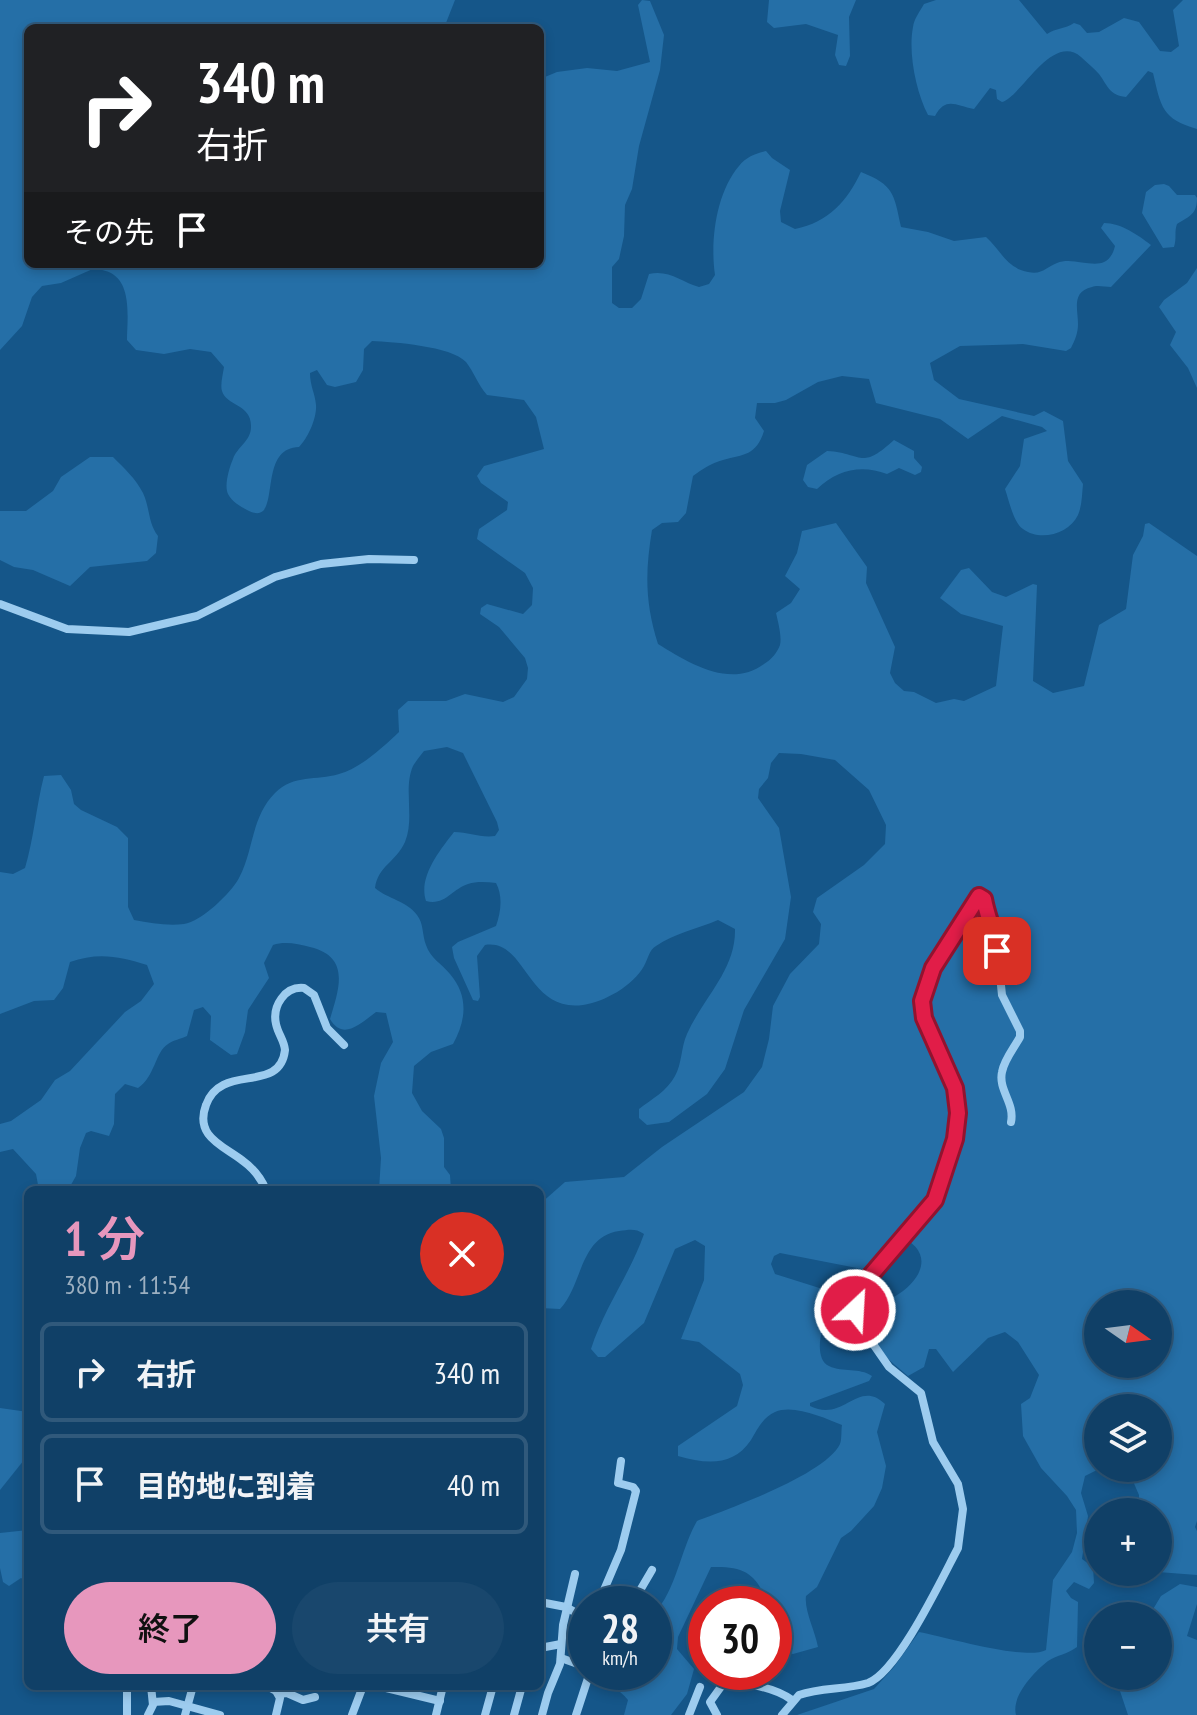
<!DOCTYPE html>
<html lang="ja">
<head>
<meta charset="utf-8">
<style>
  :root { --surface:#104067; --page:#19476d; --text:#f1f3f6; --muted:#9cafc0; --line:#30597b; --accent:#e797bd }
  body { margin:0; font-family:"PT Sans Narrow","Noto Sans JP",sans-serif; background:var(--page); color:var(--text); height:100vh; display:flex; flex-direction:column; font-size:30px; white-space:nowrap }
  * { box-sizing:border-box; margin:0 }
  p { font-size:26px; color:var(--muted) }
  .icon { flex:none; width:44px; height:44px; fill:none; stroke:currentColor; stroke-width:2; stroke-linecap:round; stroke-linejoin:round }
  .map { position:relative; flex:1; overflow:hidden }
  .drawer { position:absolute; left:24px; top:1186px; width:520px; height:504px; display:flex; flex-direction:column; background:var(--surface); border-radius:12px; box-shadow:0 4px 12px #0003,0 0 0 2px var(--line) }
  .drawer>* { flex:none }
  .guide { position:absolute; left:24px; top:24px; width:520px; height:244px; border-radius:12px; box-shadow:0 4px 12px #0003,0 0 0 2px var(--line); background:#202124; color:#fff; overflow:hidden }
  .needle { width:52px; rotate:104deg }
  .tools { position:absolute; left:1084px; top:1290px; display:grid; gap:16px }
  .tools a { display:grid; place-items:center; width:88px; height:88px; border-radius:50%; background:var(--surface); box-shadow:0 4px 12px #0003,0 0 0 2px var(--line); font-size:40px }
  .speed { position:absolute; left:568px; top:1586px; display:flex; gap:16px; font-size:40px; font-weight:700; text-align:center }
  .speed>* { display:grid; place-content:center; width:104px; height:104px; border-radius:50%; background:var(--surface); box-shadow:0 4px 12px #0003,0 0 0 2px var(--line); line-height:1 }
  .speed small { font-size:20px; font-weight:400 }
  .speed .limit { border:12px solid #d22; background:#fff; color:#111 }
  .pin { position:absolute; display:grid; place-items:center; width:68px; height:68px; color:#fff; margin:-34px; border-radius:16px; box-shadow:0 4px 12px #0006 }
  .me { position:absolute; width:88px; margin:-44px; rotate:25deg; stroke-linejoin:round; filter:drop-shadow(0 0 6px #0008) }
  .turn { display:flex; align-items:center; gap:28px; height:168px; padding:0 40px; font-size:36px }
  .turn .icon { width:104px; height:104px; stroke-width:2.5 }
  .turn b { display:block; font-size:56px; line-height:68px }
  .then { display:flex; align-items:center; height:76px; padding:0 40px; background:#0003; gap:16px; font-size:30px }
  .round { display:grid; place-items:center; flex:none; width:84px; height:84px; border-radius:42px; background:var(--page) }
  .summary { display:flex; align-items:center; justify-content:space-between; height:136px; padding:0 40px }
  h1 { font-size:48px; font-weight:600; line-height:60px; color:var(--accent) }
  .button { display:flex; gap:16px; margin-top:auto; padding:16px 40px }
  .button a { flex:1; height:92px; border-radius:48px; background:var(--accent); color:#111; font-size:32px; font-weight:600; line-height:92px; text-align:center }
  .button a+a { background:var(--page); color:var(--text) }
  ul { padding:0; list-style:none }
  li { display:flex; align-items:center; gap:24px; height:100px; margin:0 16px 12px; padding:0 24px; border:4px solid var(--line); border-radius:12px }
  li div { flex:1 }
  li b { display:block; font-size:30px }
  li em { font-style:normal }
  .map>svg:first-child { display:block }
  .green { fill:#256fa7; fill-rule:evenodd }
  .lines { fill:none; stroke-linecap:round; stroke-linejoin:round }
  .minor { stroke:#9dccef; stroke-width:8 }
  .route-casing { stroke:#92132f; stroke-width:20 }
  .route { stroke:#e11d48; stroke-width:14 }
</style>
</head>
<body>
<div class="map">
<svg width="1197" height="1715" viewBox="0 0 1197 1715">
  <rect width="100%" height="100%" fill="#155689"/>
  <g class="green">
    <path d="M0,0h455l-11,28h-416v236h512v-185l17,-7 30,-4 30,3 33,-9 -12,-57 4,-5 8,1 14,34 -4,35 -21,76 -7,43 -7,16 -1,31 -5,23 -7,8v36l7,5h13l9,-9 8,-25c19,-5 33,8 50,13l10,-3 6,-9c-5,-34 1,-82 24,-109 7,-9 16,-12 27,-15l6,7 18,12 -10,41 1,11 14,7c34,-7 52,-28 66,-57 33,13 33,22 40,55l27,5 26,9 32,-4c14,12 20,31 42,35 15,3 18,-5 29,-9 20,-9 50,16 58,-17l-14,-18 3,-5c17,0 34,12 47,22l-40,42c-6,0 -14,-2 -19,0 -21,5 -14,22 -14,37 0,9 -3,16 -7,24l-5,3 -43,-7 -63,2 -30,17 4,17 25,19 75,17 10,-5 19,10 5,40 15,23c-1,10 -1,22 -5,31 -9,19 -38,27 -55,14 -10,-7 -14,-29 -18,-40l15,-23 4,-27 23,-8 -5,-4 -40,-11 -34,23 -28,-20 -64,-16 -7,-24 -27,-3 -24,6 -32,18 -11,3h-18l-2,15 9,13c-8,25 -20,23 -41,29 -11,3 -21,9 -30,16l-7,37 -8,9 -16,1 -10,7c-7,42 -7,73 6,114 31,19 72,45 106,20 7,-4 13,-11 16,-19 2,-9 -2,-23 -4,-32l15,-10 9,-14 -15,-13 12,-23 5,-22 34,-8 31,44 -1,16 29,64 -5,26 5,10 9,8 10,1 22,11 18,-4 10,2 32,-15 7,-60 -42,-12 -21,-16 21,-28 8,-2 23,24 14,5 27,-13 4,1 -4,96 20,12 31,-7 15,-61 27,-16 7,-54 10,-19 2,-12 4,-1 48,33v965l-2,6 2,4v44l-39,-3v-60h-19v-17l-10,-23 -16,-4h45v-60h-60v60h3l-16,8 -4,17 7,23 -6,43 11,8 1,16 -5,6 -15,-7 -8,9 5,7 7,4 -1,45c-9,7 -20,8 -29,14 -14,11 -37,35 -32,54h-219l77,-26 20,-22 25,-35c27,5 107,29 127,18l7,-70 19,-28 5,-19 -1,-23 -9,-14 -26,-28 -18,-32 -2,-32 9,-6 9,-23 -21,-33 -13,-10 -17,6 -35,34 -17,-23h-7l-5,18 -16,9c-16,-14 -39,-31 -43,-53 -1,-6 2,-13 6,-17 7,-5 16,-5 23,-9 31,-18 41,-48 2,-62 -9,13 -18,29 -34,34l-82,-16 -6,3 -3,8 4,10 73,23v6c-6,6 -15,11 -20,16 -9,11 -13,41 1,47 14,7 30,1 43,10l-3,5 -59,22v3c34,17 48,-28 75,-2l-8,28 9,34 -4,22 -8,18 -23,25 -10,7 -24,49 -11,9c-2,14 9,35 12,51l-25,7 -19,-6v-44h-5c-14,-31 -24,-38 -58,-37l-33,70 -1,12 17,20 -7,25 -16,21h-47l4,-15c-9,-11 -22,-17 -31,-28h57v-58c23,-26 26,-63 43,-93 32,-12 129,-47 143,-77 2,-5 1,-14 2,-19 -18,-7 -48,-21 -67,-13 -12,5 -18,18 -24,28 -18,27 -45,24 -73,16v-10l59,-40 6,-21 -3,-11 -41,-32 -18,-3 23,-59 1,-34 -10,-6 -20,9 -31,74 -39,34h-7l-7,-8c13,-41 39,-75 53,-115 -9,-6 -15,-4 -25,-3 -40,6 -36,54 -59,78l-20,-1v-104l25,-22 59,-5 38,-30 82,-55 18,-25 7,-28 4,-33 17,-32 29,-30 2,-20 -8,-12 4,-14 47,-33 21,-21 1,-19 -17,-35 -34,-30 -34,-6 -22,-1 -8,10 -3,15 -9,11 -1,9 21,30 12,69 -6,42 -41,71 -19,59 -18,25 -38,28 -22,3 -8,-7v-9c13,-10 28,-18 36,-33 7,-12 6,-29 12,-42 16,-36 49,-64 48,-105l-17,-9c-21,9 -43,13 -62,26 -7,4 -8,13 -12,20 -11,20 -40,36 -61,39 -56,8 -57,-67 -98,-60l-8,11 3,41 -2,4 -5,-1 -19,-42 -2,-11 6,-5 38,-16c5,-14 7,-30 0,-43 -9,-1 -19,-2 -28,1 -16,5 -23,22 -42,17 -8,-24 14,-51 28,-69 15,0 26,6 41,4l4,-6 -2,-8 -34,-69 -16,-6 -23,4c-3,4 -8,10 -11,15 -10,23 2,52 -8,76 -9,20 -27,24 -30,46 13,11 32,13 42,27 7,9 5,20 9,30 4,13 16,19 24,29 19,22 16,47 3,70l-22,8 -17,14 -2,27 10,18 19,18 3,9v29l6,8 1,15h-72l2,-32 -7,-62 7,-33 12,-21 -7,-29 -10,-1c-16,12 -33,29 -46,7 9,-30 21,-62 -20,-72 -12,-3 -25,-6 -37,-2l-9,18 5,15 -21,32 -3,22 -8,22 -6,1 -21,-15 1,-24 -8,-9 -9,3 -7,26c-6,3 -14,4 -19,8 -13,8 -13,33 -30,44l-13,-4 -10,10 -1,30 -5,12 -18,-5 -5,2 -6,15 -4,28 -8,14h-29l-3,-16 -23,-25 -13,3v-28l11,-3 30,-21 14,-20 15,-9 55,-59 16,-11 13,-17 -7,-19c-27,-9 -50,-13 -77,-3l-7,26 -9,12 -20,1 -34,13v-142l13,2 12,-6c9,-30 11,-61 19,-92l17,-1 10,15 3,14 7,6 36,17 11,11v69l6,13c17,3 33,6 50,4 17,-2 47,-31 55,-46 15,-28 12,-61 36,-85 19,-19 41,-12 64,-19 22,-6 44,-27 60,-42l-1,-22 10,-9h38l19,-7 38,8 11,-5 13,-18 1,-11 -3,-10 -26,-31 -19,-13 1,-6 6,-4 36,10 9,-9 1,-17 -8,-15 -48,-34 2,-10 28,-19 1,-8 -27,-19 -4,-7 7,-10 60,-17 -8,-32 -12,-17 -37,-5c-9,-10 -13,-23 -21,-33 -15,-16 -73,-20 -94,-21l-8,8 -1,21 -7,12 -21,5 -8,-2 -10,-15 -7,3c0,13 5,20 6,32 1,13 -8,33 -17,42 -45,1 -14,83 -52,63 -7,-4 -15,-8 -19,-16 -4,-8 1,-26 5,-35 4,-12 18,-18 18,-32 1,-23 -25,-21 -29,-36 -2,-6 1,-17 2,-24l-13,-15 -21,-3 -26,5 -28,-4 -9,-10c0,-18 5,-52 -13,-65 -4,-4 -14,-5 -19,-7l-34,15 -19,3 -10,11 -10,29 -22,24zM1098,1304h60v60h-60z"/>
    <polygon points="769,0 856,0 849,17 850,56 846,66 839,65 835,55 838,35 806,24 774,28 767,22"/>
    <path d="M936,0h83l28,34c9,-6 18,-5 27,-11l6,2 7,8 12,-1 25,-14 15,4 21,29 11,1 8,-6 -6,-36 10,-10h14v129c-35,-10 -36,-22 -44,-56l-5,-2 -22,26c-17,-2 -18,-11 -27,-23 -5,-6 -12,-11 -18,-17 -29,-25 -60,40 -79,45l-5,-3 -1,-9 -6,-2 -16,21c-18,-3 -28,-13 -39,7l-7,-1c-12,-23 -20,-62 -15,-88 1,-8 7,-16 11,-23z"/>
    <path d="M1164,184l5,2 8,9h18l2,3c0,16 -7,18 -20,26 -3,8 0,14 -3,23l-11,1 -21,-35 4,-21 9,-7z"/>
    <polygon points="1197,268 1197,388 1188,368 1170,345 1176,332 1159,307 1164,300 1187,283"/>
    <path d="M894,440l20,11v7l8,9 -1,5 -6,3 -16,-7 -12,6c-26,-10 -50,-4 -70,15l-9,-2 -5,-7 4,-15 20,-14c36,2 33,20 67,-11z"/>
    <path d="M90,457h23c11,11 23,22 30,36 7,15 5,30 15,43l-2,17 -9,8 -57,6 -20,19 -37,-16 -19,-3 -14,-7v-49h26l27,-20 8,-14z"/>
    <polygon points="0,1408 28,1412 28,1455 0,1490"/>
    <polygon points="28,1530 28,1582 21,1578 9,1586 3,1582 0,1568 0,1533"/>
    <polygon points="1180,1584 1197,1587 1197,1604 1187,1636 1197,1640 1197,1715 1128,1715 1119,1688 1121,1677 1158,1676 1158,1616 1149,1616 1161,1596"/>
  </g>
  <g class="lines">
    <g class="minor">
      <polyline points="0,604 67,629 129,632 197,616 275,577 321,564 369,559 414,560"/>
      <path d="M266,1190c-5,-12 -12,-21 -23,-29 -19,-15 -49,-24 -37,-56 15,-43 74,-10 79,-55 -1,-10 -7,-16 -9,-26 -4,-18 9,-38 28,-36l10,7 13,33 17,17"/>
      <polyline points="540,1602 566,1607 578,1614 586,1613"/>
      <polyline points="598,1604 621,1550 636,1491 633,1487 618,1483 621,1461"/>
      <polyline points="632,1604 652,1570"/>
      <polyline points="540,1648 561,1644"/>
      <polyline points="561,1658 586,1667"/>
      <polyline points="267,1686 276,1691 280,1698 276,1715"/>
      <polyline points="378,1686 440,1701"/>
      <polyline points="279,1694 287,1693 303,1700 315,1697"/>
      <polyline points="153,1702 169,1701 220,1715"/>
      <polyline points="127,1715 127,1686"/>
      <polyline points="148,1715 153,1705 151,1686"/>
      <polyline points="185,1715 193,1686"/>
      <polyline points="352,1715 363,1686"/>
      <polyline points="436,1715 443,1686"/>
      <polyline points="485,1715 493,1686"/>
      <polyline points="514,1715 522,1686"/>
      <polyline points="542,1715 548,1693 560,1664 563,1625 575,1574"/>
      <polyline points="576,1715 590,1672"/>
      <polyline points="689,1715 700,1687"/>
      <path d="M717,1715l-7,-13 13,-18c21,-3 53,4 69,16"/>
      <path d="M782,1715l17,-20c22,-8 46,-5 69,-12 30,-11 74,-105 90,-135l5,-39 -5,-25 -25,-42 -12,-49 -32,-26 -32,-46 -1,-21 9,-18 70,-82 20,-61 3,-26 -3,-25 -31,-70 -2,-17 11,-33 46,-72 5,3 3,14 8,15 7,67 18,36v6c-6,11 -16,23 -18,35 -4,18 13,31 9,50"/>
    </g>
  </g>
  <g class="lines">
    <defs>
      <path id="route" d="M855,1310l4,-20 6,-8 70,-82 20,-61 3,-26 -3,-25 -31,-70 -2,-17 11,-33 46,-72 5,3c3,18 11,33 13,52"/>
    </defs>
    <use href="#route" class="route-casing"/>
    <use href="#route" class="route"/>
  </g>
</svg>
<div class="tools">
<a><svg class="needle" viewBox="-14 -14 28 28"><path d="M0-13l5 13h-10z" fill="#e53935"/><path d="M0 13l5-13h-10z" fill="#9cafc0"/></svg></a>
<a><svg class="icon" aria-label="layers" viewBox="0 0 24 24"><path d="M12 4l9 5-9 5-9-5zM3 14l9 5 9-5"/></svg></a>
<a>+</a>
<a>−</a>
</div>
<div class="speed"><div>28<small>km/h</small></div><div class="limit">30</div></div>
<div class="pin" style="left:997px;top:951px;background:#d93025"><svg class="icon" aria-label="arrive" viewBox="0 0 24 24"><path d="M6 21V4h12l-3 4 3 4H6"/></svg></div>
<svg class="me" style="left:855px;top:1310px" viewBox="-20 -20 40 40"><circle r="17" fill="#e11d48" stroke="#fff" stroke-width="3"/><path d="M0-11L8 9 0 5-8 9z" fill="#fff"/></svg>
<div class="guide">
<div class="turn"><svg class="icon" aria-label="right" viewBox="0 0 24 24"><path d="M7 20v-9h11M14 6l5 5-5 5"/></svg><div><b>340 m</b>右折</div></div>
<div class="then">その先<svg class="icon" aria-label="arrive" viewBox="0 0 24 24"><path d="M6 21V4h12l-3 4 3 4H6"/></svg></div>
</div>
<section class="drawer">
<div class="summary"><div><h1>1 分</h1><p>380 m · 11:54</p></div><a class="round" style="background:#d93025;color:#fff"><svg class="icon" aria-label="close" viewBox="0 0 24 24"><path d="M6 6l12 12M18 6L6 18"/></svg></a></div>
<ul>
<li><svg class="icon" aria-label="right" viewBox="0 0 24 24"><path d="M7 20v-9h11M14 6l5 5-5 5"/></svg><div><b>右折</b></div><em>340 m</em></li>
<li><svg class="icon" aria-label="arrive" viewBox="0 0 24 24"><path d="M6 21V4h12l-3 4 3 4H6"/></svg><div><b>目的地に到着</b></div><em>40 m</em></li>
</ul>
<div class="button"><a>終了</a><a>共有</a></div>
</section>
</div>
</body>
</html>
